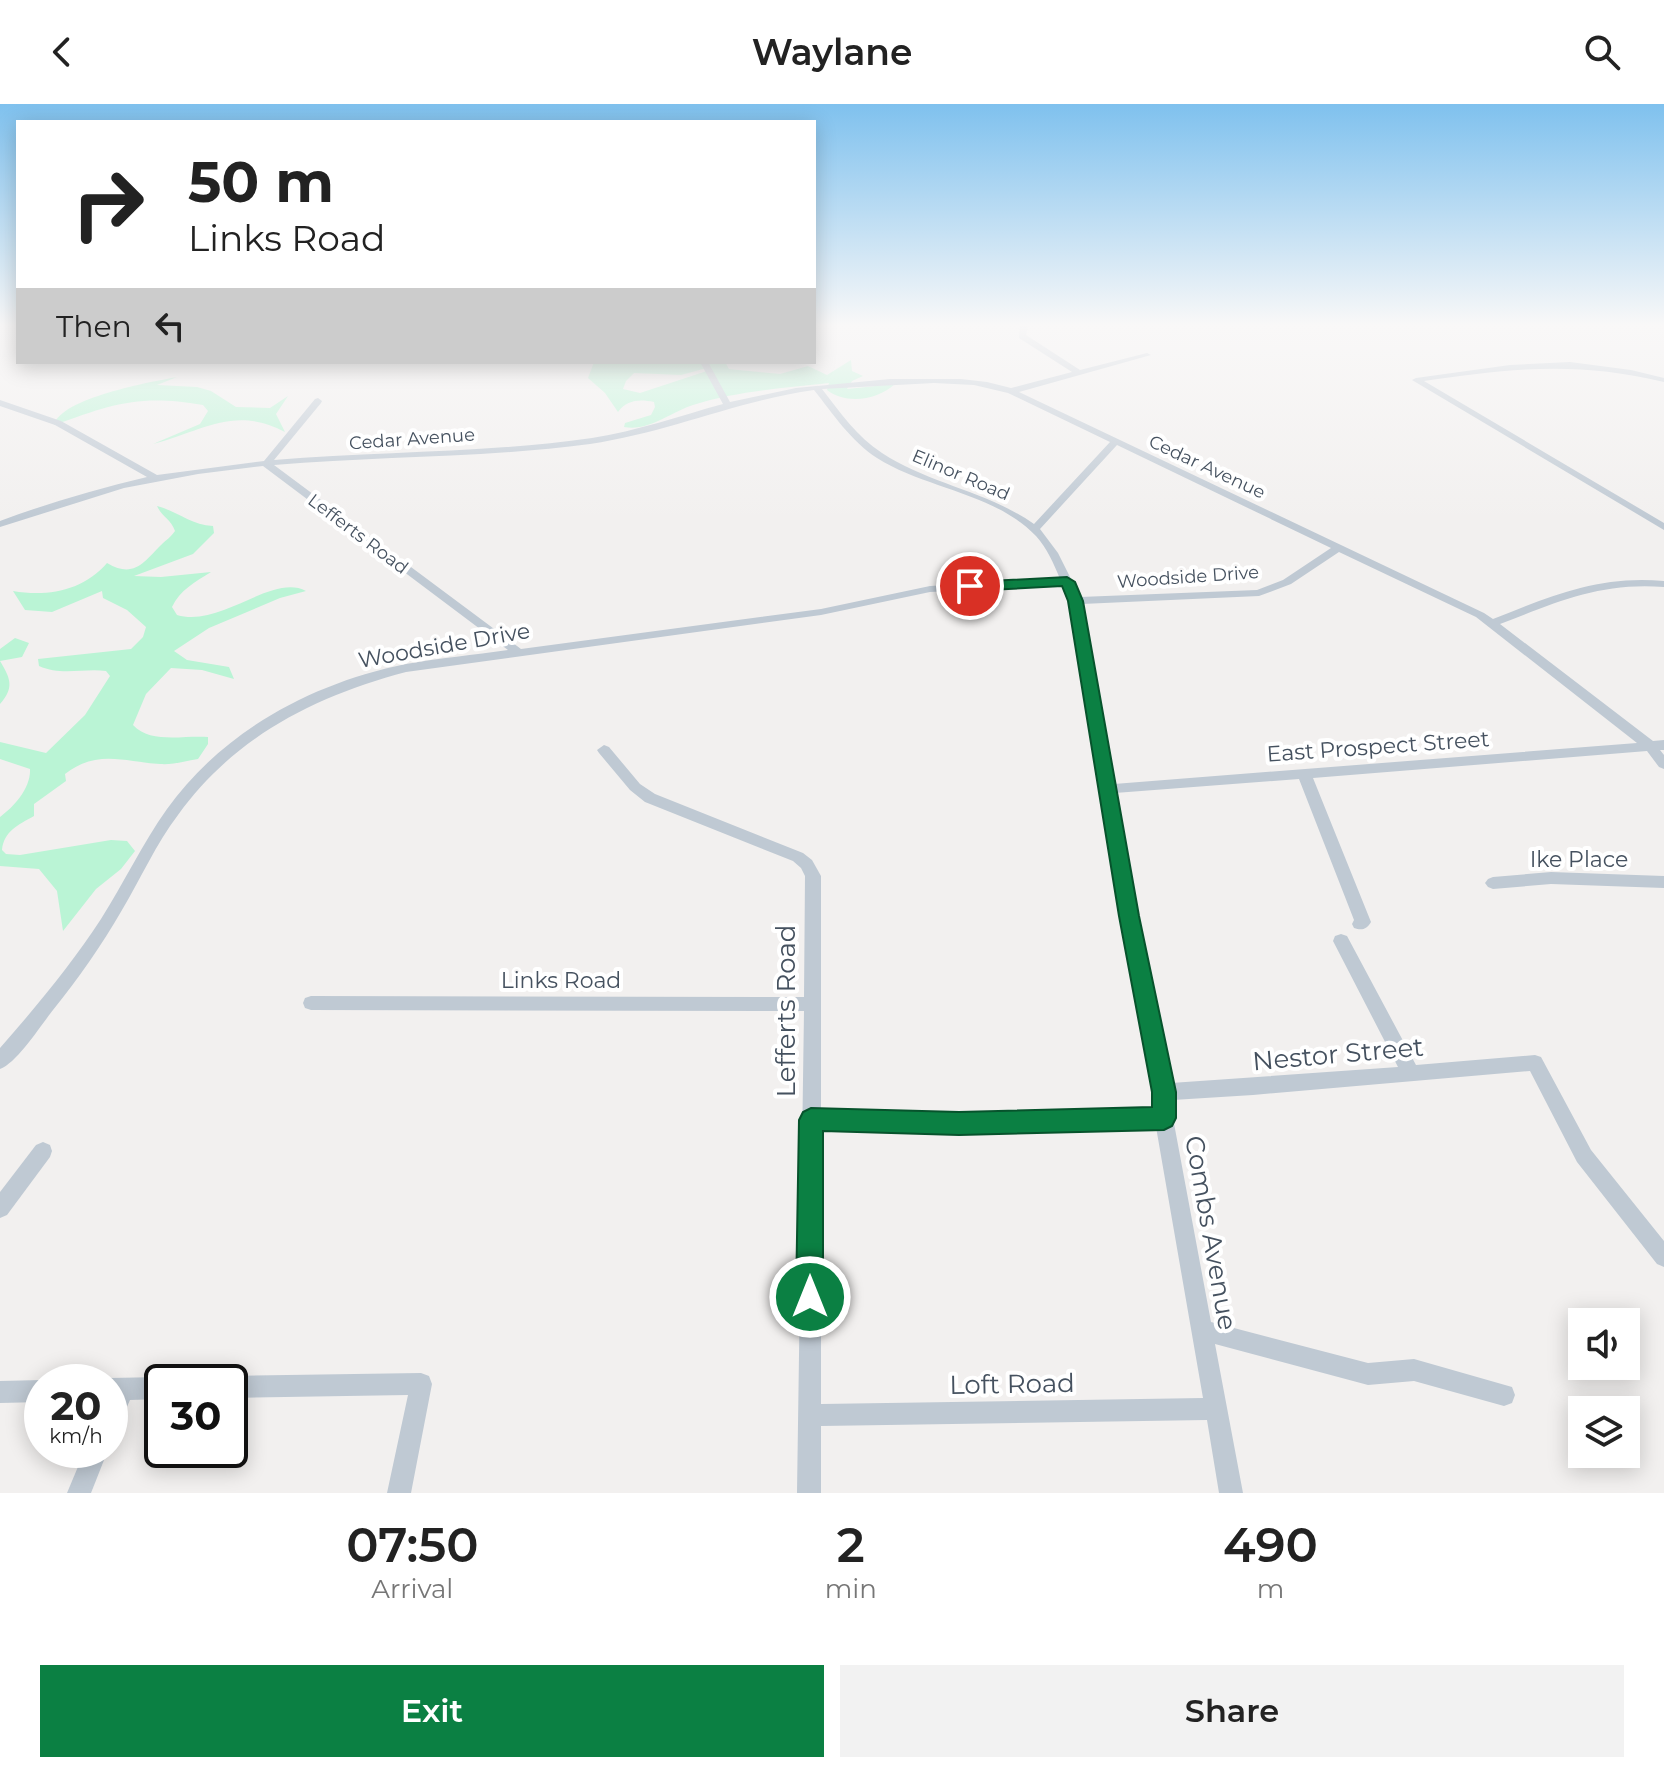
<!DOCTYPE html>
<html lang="en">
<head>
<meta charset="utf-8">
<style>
  :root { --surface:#fff; --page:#f2f2f2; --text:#222; --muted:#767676; --accent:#0b8043 }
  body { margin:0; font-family:Montserrat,sans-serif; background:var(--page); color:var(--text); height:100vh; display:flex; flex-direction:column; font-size:30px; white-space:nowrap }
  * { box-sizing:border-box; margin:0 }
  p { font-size:26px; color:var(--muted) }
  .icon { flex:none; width:44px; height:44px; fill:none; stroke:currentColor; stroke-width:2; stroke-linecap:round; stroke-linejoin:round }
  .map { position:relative; height:1389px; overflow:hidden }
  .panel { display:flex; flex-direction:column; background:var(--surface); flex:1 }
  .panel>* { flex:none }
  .top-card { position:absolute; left:16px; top:16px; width:800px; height:244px; border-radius:0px; box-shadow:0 4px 20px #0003; background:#fff; color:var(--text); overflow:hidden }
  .fabs { position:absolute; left:1568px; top:1204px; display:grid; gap:16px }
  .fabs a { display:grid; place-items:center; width:72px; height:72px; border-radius:0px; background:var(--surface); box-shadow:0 4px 20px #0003; font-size:40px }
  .speed { position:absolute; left:24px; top:1260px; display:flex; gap:16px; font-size:40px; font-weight:700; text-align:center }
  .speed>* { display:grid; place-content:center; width:104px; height:104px; border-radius:50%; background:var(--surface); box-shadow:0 4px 20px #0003; line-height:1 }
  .speed small { font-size:20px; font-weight:400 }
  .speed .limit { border:4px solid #111; border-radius:12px; background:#fff; color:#111 }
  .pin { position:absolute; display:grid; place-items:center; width:68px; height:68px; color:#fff; margin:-34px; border:4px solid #fff; border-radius:50%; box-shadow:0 2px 8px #0007 }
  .me { position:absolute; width:88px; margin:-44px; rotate:0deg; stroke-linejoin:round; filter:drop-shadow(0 0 6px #0008) }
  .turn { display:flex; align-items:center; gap:28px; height:168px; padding:0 40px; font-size:36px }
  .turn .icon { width:104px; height:104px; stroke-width:2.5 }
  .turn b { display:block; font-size:56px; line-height:68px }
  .then { display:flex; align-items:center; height:76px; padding:0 40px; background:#0003; gap:16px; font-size:30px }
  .eta { display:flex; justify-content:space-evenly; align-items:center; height:136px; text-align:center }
  .eta b { font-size:48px; font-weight:600; line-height:56px }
  .cta { display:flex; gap:16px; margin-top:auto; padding:16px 40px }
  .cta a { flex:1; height:92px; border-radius:0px; background:var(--accent); color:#fff; font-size:32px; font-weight:600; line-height:92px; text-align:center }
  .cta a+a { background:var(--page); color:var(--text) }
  header { display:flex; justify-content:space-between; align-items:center; height:104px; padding:0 40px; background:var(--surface); font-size:36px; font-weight:600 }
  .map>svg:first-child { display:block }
  .green { fill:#baf4d5; fill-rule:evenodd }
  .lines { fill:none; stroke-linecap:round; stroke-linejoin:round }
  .street { fill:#bfc9d3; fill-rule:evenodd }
  .route { fill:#0b8043; stroke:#07532c; stroke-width:2 }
  .labels { text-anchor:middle; stroke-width:8; stroke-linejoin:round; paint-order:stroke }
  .far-street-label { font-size:18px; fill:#45515f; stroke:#fff }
  .street-label { font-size:22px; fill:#45515f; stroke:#fff }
  .near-street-label { font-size:26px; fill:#45515f; stroke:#fff }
</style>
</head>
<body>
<header><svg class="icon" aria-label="back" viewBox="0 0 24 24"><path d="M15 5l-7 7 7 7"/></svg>Waylane<svg class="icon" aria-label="search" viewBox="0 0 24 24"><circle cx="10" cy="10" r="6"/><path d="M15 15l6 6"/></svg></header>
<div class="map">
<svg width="1664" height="1389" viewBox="0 0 1664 1389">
  <rect width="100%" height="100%" fill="#f2f0ef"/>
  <g class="green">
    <path d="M851,256l1,11 11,5 -11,5 -5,8 48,-5c-17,16 -49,21 -68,6l2,-7c-44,5 -93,8 -136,22 -22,7 -45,27 -69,22l1,-4 26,-8 4,-8 -1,-5c-15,-3 -27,-2 -36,10l-13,-19 -17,-15 6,-16h131l4,7 51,5 28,-8 19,9zM703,265l7,1 -70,23 -17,-4 3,-8 8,-8 47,2z"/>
    <path d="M177,273l-20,8 40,2 14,4 25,16 34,1 18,-12 -12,18 9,18c-51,-27 -82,-1 -132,12l47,-20 8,-13 -5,-6c-64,-11 -90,-1 -149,20 7,-27 96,-43 123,-48z"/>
    <path d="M157,402c20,5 34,19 56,20l1,7 -21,21 -59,22 27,1 50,-5c-16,10 -31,18 -39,35l5,8c44,13 95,-42 129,-24l-26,7 -71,30 -35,23 13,9 42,7 5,12 -32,-9 -31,-2 -25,26 -13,31c17,19 51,10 75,12v7l-10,15c-12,2 -25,6 -38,5 -36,-2 -63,-15 -95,10l1,7 -32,23v12c-16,9 -30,15 -32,34l4,4 14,1 91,-15 16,1 8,10 -14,18 -25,20 -33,42 -6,-40 -18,-22 -39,-3v-49c14,-10 31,-29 30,-48l-30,-10v-17l46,11 39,-38 25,-39 -4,-5c-22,-3 -45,5 -67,-5l-1,-7 93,-10 12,-12 3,-10 -19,-17 -24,-12 -1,-7 -50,21 -27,-2 -12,-19c34,6 70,0 94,-28 27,16 37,-1 54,-18 5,-5 10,-8 14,-14 -4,-12 -13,-14 -18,-25z"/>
    <path d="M15,534l14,5 -7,14 -22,4c10,17 15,26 0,43v-55z"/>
  </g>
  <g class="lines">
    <g class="street">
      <path d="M1020,222h8l-2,9 54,35 67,-17 4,2 -132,37 465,221 9,6c58,-23 106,-44 171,-38v6c-63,-5 -107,15 -164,37l153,117 11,-1v10h-4l4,5v14l-5,-2 -12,-16 -334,27 58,144c-4,7 -9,9 -17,6l-2,-4 2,-4 -55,-141 -184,14 22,123 34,167 227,-16 -65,-126 2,-5 6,-2 6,2 69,129 119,-10 6,2 50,93 73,91v26l-7,-3 -80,-102 -47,-91 -277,24 -80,5v18l38,204 157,41 46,-4 98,28 3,8 -3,8 -8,3 -90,-25 -46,4 -153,-41 28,149h-24l-12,-73 -386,6v67h-24l7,-482 -493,-1 -6,-2 -2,-5 2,-5 6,-2 493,1 1,-121 -4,-8 -8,-7 -148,-59 -15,-12 -31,-37 -2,-3 7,-5 5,2 31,37 15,10 148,59 9,7 9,16v236l138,2 196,-4v-18l-34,-176 -51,-315 -7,-15 -133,6 -109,23 -415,57c-91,24 -172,65 -228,143 -22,29 -37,63 -56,95 -20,35 -44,69 -69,100 -12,15 -36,53 -53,59v-21c36,-41 71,-83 101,-129 23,-36 41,-75 66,-110 56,-78 145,-126 239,-145 33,-6 68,-9 102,-14l-245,-184 -65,8 -74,14 -124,39v-6c48,-18 97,-32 147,-44l-92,-52 -55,-19v-6l61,21 96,54 107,-14 51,-62 3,-1 4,3 -1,2 -47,57c106,-9 213,-7 318,-22 45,-7 87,-22 131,-34l-23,-42h8l22,40 66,-14 94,-9h71l26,3 24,6 61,-16 -53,-34zM934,279l40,2 34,8 102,49 -76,82c-47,-33 -105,-40 -152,-71 -25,-16 -42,-41 -60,-64zM814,286c19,24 37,51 63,68 49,31 118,35 159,78 11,12 18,28 24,43l-130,7 -109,23 -300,40 -247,-184c105,-9 211,-7 316,-21 77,-11 147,-43 224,-54zM1117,341l214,103 -48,32 -26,10 -177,7 -22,-44 -18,-24zM1339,448l137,65 161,126 -523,41 -32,-180 177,-8 32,-12zM1156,1023l47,271 -382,6v-275l138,3z"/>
      <path d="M1570,258l61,8 33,8v4c-86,-21 -153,-14 -240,-1l240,142v7l-252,-150 4,-2 94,-13z"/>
      <polygon points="1551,768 1664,772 1664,784 1551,780 1493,785 1488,783 1485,779 1488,775 1493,773"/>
      <polygon points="43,1038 50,1041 52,1047 50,1053 7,1111 0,1114 0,1088 36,1041"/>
      <polygon points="421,1269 429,1272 432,1280 411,1389 387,1389 408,1291 230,1294 230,1278 221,1278 230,1272"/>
      <polygon points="162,1273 171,1278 162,1278 162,1295 130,1296 118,1323 110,1326 110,1278 102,1277 110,1274"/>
      <polygon points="42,1276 47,1278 42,1278 42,1298 0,1299 0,1277"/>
      <polygon points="85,1346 108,1346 91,1389 67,1389"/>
    </g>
  </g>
  <linearGradient id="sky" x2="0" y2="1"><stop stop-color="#7fc1ee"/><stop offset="0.53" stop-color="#f9f8f8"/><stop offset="1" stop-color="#f9f8f8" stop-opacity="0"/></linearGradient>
  <rect width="1664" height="417" fill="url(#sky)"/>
  <polygon class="route" points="1067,473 1075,478 1083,497 1139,812 1176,988 1176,1014 1172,1022 1164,1026 959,1031 823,1027 823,1193 819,1202 810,1206 800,1202 796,1193 799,1016 803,1008 811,1004 959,1008 1152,1003 1152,988 1119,812 1068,497 1062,482 970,487 962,482 970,478"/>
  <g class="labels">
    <g class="far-street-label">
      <text transform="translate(412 335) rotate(-4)" y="6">Cedar Avenue</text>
      <text transform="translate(1207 363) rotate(25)" y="6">Cedar Avenue</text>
      <text transform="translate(961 371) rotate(23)" y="6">Elinor Road</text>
      <text transform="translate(358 430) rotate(37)" y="6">Lefferts Road</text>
      <text transform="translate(1188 473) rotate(-4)" y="6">Woodside Drive</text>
    </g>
    <g class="street-label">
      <text transform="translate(444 541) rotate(-10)" y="8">Woodside Drive</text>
      <text transform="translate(1378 642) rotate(-4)" y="8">East Prospect Street</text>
      <text x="1579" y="763">Ike Place</text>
      <text x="561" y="884">Links Road</text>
    </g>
    <g class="near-street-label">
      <text transform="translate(786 907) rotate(-90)" y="9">Lefferts Road</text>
      <text transform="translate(1338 950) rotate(-5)" y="9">Nestor Street</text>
      <text transform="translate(1211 1129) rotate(80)" y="9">Combs Avenue</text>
      <text transform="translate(1012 1280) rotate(-1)" y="9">Loft Road</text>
    </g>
  </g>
</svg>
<div class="fabs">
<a><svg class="icon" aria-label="sound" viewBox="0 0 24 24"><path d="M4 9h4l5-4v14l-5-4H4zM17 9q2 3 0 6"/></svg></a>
<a><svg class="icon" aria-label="layers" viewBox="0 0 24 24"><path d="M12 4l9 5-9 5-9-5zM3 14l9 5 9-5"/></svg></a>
</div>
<div class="speed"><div>20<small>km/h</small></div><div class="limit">30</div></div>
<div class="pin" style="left:970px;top:482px;background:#d93025"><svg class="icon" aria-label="arrive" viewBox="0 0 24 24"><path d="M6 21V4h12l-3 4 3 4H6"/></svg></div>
<svg class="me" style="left:810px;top:1193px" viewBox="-20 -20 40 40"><circle r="17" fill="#0b8043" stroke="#fff" stroke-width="3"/><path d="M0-11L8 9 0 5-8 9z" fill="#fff"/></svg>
<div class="top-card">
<div class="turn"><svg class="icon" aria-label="right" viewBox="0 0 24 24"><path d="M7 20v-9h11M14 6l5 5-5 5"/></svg><div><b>50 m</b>Links Road</div></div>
<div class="then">Then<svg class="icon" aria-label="left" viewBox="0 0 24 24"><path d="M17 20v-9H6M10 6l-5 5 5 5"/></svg></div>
</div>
</div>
<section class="panel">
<div class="eta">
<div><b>07:50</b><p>Arrival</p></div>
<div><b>2</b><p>min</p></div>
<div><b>490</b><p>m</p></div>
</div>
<div class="cta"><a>Exit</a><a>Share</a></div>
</section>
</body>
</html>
